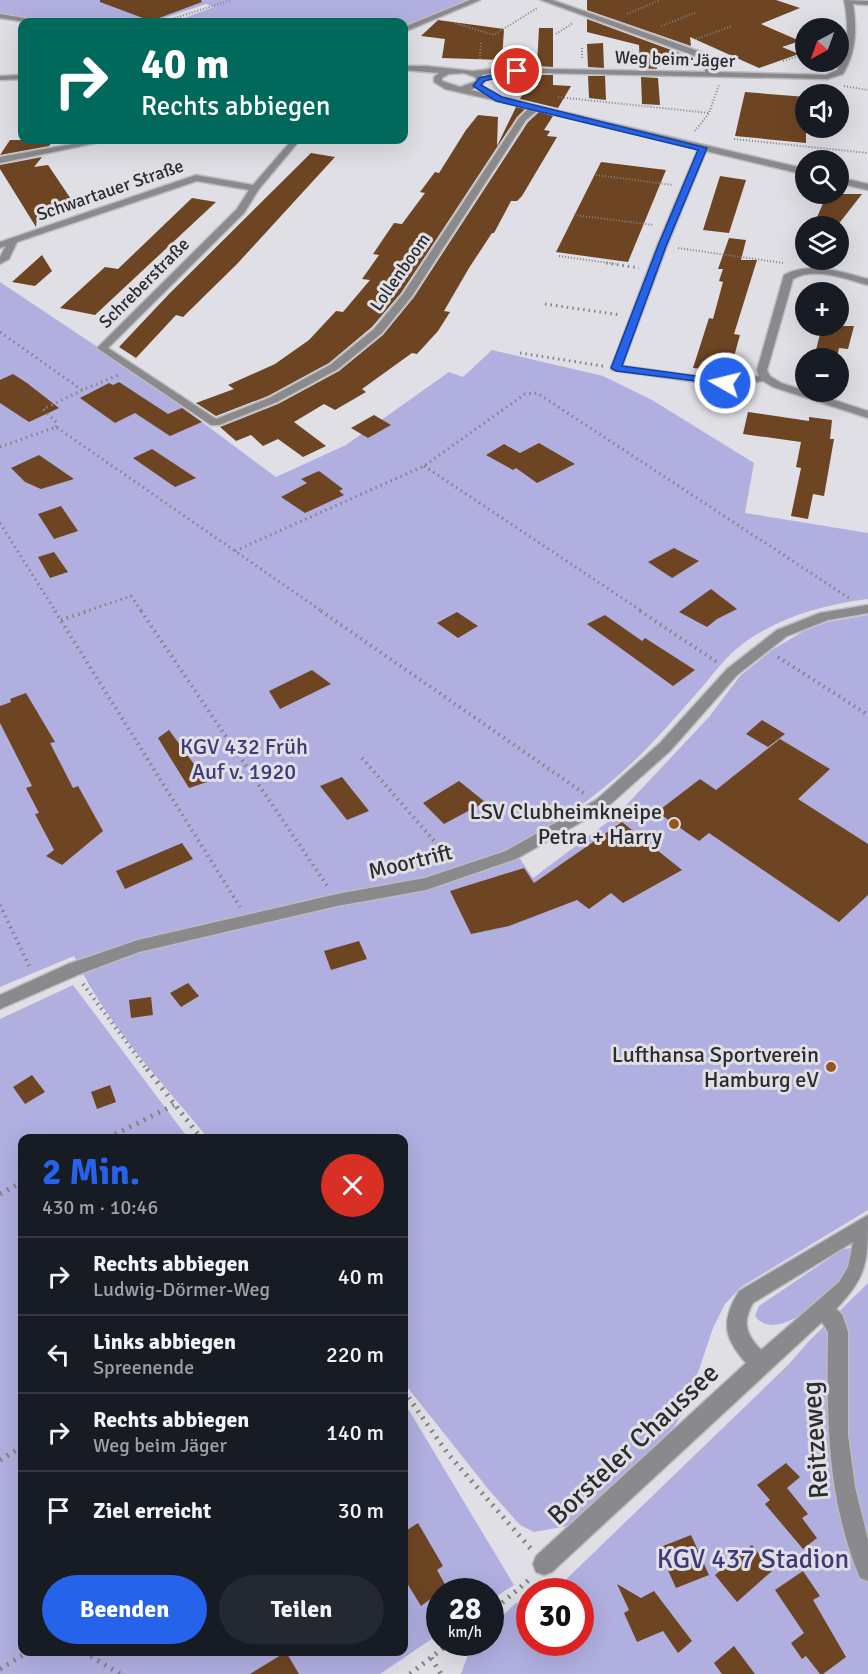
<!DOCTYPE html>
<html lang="de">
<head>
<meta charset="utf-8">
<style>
  :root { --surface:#171b24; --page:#242831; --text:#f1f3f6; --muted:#9ea1a6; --line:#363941; --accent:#2563eb }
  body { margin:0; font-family:Signika,sans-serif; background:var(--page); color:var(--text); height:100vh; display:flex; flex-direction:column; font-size:22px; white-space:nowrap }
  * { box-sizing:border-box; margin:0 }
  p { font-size:20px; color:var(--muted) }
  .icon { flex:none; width:33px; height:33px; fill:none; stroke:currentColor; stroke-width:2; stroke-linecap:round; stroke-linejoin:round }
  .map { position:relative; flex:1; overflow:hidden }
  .panel { position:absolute; left:18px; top:1134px; width:390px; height:522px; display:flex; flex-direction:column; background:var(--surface); border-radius:12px; box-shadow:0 6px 24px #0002 }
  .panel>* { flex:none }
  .top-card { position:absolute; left:18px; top:18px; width:390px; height:126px; border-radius:12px; box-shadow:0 6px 24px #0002; background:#00695c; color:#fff; overflow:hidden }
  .needle { width:39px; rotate:221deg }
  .controls { position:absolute; left:795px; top:18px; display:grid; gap:12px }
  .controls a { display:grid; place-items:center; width:54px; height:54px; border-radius:50%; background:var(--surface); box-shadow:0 6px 24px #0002; font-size:30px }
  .speed { position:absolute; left:426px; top:1578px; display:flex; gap:12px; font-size:30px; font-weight:700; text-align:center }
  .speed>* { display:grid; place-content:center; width:78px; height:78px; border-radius:50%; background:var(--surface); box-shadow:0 6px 24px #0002; line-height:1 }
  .speed small { font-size:15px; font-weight:400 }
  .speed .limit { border:9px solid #d22; background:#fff; color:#111 }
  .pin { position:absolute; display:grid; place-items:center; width:51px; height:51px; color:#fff; margin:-26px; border:3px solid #fff; border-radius:50%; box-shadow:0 2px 6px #0007 }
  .me { position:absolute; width:66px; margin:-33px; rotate:278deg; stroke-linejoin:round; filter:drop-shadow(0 0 4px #0008) }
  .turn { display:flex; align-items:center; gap:21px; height:126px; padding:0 24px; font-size:27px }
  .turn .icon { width:78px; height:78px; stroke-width:2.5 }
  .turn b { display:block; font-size:42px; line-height:51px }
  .round { display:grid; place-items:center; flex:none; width:63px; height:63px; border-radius:32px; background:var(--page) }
  .overview { display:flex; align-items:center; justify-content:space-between; height:102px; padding:0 24px }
  h1 { font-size:36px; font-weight:700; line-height:45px; color:var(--accent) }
  .primary-button { display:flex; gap:12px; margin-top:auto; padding:12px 24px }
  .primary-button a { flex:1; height:69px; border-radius:36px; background:var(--accent); color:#fff; font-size:24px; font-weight:700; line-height:69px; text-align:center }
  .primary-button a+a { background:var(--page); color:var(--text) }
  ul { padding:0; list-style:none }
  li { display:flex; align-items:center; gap:18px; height:78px; padding:0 24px; border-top:2px solid var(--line) }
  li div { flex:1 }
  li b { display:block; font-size:22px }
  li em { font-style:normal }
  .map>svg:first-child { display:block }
  .green { fill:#b0afe0 }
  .building { fill:#6e4523 }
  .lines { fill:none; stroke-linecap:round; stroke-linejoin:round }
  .minor-casing { stroke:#bbbbc0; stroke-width:3 }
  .path-far3 { stroke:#838387; stroke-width:2; stroke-dasharray:1 2; stroke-linecap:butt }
  .path-far2 { stroke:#838387; stroke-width:3; stroke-dasharray:1.5 4; stroke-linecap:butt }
  .path-far1 { stroke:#838387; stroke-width:4; stroke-dasharray:1.5 4.5; stroke-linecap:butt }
  .path { stroke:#838387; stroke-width:5; stroke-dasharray:2 6; stroke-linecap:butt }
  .minor { fill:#8a8a8c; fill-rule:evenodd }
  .route { fill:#2563eb; stroke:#184099; stroke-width:1.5 }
  .poi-dot { fill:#96561f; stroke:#dfdfe5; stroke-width:2 }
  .labels { text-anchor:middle; stroke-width:6; stroke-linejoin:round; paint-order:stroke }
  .far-street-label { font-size:18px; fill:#2c2c2e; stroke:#dfdfe5 }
  .park-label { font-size:22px; fill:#403978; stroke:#dfdfe5 }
  .poi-label { font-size:22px; fill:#2c2c2e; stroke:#dfdfe5; text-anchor:end }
  .street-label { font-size:22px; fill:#2c2c2e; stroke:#dfdfe5 }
  .near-street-label { font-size:27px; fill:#2c2c2e; stroke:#dfdfe5 }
  .near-park-label { font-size:27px; fill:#403978; stroke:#dfdfe5 }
</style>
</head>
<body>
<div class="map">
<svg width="868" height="1674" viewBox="0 0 868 1674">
  <rect width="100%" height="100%" fill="#dfdfe5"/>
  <g class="green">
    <polygon points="0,0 470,0 404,27 404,22 174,22 214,7 206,4 152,22 60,22 0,13"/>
    <path d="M0,282l132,88 144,107 70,-32 103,-73 14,5 29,-27 111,26 49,24 102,63 -9,50 123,20v66c-43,5 -93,19 -128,47 -15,12 -25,26 -37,40 -17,19 -34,39 -52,58 -40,42 -87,77 -139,103l21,31 84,-63 92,-98 31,-41 32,-26 30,-18 26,-10 40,-7v595l-127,77 -16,17 -12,24 -27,80 -14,22 -98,95 -40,7 -14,-7 -31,-35 -85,-107v-245h-196c-47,-57 -102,-114 -134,-182l-74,31z"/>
    <polygon points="73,985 188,1138 22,1138 22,1652 404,1652 404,1402 514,1585 491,1600 490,1592 440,1592 439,1634 380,1674 0,1674 0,1019"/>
    <path d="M851,1248l3,3c-4,11 -8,20 -15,29 -15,19 -63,64 -84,36l4,-10 84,-57z"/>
    <polygon points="868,1283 868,1674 461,1674 472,1644 490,1642 491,1626 517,1602 526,1618 529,1615 530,1642 580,1642 580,1592 554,1591 788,1365 809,1341"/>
  </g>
  <g class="building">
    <polygon points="100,0 201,0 202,2 151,21 100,2"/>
    <polygon points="587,0 776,0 800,8 761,24 800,41 782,47 799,54 759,68 690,37 691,46 587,10"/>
    <polygon points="587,19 693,58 693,60 691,60 691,63 656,62 657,69 640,68 639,45 587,32"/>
    <polygon points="438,20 504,29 502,60 442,58 445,39 421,36"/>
    <polygon points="539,28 553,28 553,67 537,66"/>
    <polygon points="603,43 604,68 588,67 587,44"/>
    <polygon points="536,75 553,75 553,85 571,86 558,108 520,99 529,82 536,83"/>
    <polygon points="588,76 605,76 606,100 589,98"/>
    <polygon points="641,77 658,78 660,105 642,104"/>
    <polygon points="745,92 806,97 806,143 735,136"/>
    <polygon points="516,107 525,109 517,117 401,293 372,327 329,363 268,396 216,416 196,403 234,389 228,385 275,364 309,340 336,311 343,312 370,280 362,279 379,255 373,254 394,223 402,224 425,193 420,192 435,172 439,173 466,130 478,115 498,117 497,146"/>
    <polygon points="539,112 553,116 544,130 550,131 547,136 557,137 522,196 517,201 511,201 494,233 492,233 469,268 444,311 450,312 438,331 417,354 412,353 362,389 366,392 335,410 324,404 294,422 326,446 303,457 278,439 263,446 251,435 236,441 220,427 278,404 339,371 383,335 414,297 528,122"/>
    <polygon points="10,140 54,140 49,146 0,155"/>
    <polygon points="311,153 335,157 237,264 183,317 176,315 136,358 119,347 169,294"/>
    <polygon points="42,157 34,167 48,165 71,199 63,201 89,206 37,217 36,227 0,169 0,165"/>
    <polygon points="601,162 666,170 628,262 556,252"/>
    <polygon points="720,176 746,180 729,233 703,230"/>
    <polygon points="827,194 862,194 837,226 815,222"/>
    <polygon points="192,198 216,202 95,315 60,308 105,267 118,269"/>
    <polygon points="729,238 746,240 741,260 757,260 734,334 740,335 730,371 693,368 709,318 713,319 723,282 719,281 723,269 718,269"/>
    <polygon points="42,255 52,271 35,286 12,282"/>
    <polygon points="822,326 854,326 848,349 839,348 837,357 815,354"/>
    <polygon points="13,374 27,383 59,408 29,422 0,403 0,380"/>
    <polygon points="119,382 168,414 182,408 202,422 170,436 135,413 115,423 80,398 109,383 113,385"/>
    <polygon points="748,412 809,421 809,417 832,420 830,439 834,439 824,496 813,494 808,519 791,516 801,468 796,467 801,442 743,434"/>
    <polygon points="374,415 391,425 368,438 351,428"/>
    <polygon points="539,443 575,464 537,483 516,468 513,470 486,455 504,444 520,453"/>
    <polygon points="152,449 196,478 175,487 133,458"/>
    <polygon points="39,455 74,479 41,489 25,482 11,468"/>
    <polygon points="319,471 343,489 339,491 344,495 305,513 281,497 307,483 301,479"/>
    <polygon points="61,506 78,531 54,539 38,514"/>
    <polygon points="674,548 699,561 672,578 648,562"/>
    <polygon points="54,552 68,572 50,578 38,557"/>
    <polygon points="711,589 737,609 717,619 707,627 679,612"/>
    <polygon points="457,612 478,626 458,638 437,623"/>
    <polygon points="605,615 642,641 645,638 695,670 673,686 587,624"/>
    <polygon points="312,670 331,684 280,709 269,691"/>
    <polygon points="26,693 55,742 50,743 73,788 78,786 103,831 62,865 46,856 54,850 35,814 39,813 26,788 32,786 0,723 0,706 11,702 10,699"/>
    <polygon points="762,720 785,734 768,747 746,734"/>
    <polygon points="169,730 207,782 189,788 158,738"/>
    <polygon points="780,739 830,769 798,799 868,844 868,895 839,922 709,833 699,841 657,812 700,779 716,790"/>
    <polygon points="342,777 369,811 347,820 320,786"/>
    <polygon points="459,781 485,802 444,824 423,803"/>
    <polygon points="622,822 682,870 623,903 611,893 589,909 577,900 509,926 471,934 450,891 524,868 534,883"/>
    <polygon points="182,843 193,859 125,889 116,871"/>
    <polygon points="359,941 367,959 331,970 324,951"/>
    <polygon points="188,983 199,996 181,1007 170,993"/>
    <polygon points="151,997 153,1015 131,1018 129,1000"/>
    <polygon points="32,1075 45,1092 25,1104 13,1087"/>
    <polygon points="110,1085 116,1102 97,1109 91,1092"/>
    <polygon points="786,1463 800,1477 787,1488 808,1514 802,1518 817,1538 803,1549 765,1504 770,1500 757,1485"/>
    <polygon points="418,1523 443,1566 437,1570 447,1588 440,1592 421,1606 404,1578 404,1532"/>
    <polygon points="691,1535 709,1575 676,1588 658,1548"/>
    <polygon points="752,1545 772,1571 737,1602 715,1575"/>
    <polygon points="803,1571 820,1596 813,1600 846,1657 823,1674 820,1674 806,1656 802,1659 791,1643 804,1633 775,1590"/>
    <polygon points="617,1584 641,1598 654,1591 692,1641 678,1653 663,1631 637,1642 624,1613 629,1610"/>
    <polygon points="734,1646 755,1674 722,1674 714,1663"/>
    <polygon points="286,1652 299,1674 250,1674"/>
  </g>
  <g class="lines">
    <defs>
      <g id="minor">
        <polygon points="470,0 480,0 404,32 404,27"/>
        <path d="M541,0h11l152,53 8,11 1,8 113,3 11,-5c12,-21 12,-46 7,-70l24,1v4l-15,-1c4,24 3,49 -10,70l-16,5 -326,-7 -19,3 3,7 -14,8 335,79v6l-100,-24 -39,95 -45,120 103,14 34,-4 -2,-6 27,-95c27,-14 57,-3 84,4v6c-23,-6 -53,-19 -75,-6l-26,91 3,6 11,7 87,28v7l-95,-31 -10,-6 -38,5 -113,-16 -1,-2 46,-122 41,-97 -160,-39 -12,10 -114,176 -30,37 -44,36 -61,33 -58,23h-8l-114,-77 140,-139 12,-19 -52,-9 -180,61 -8,17 -9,5v-7l6,-11 -6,2v-6l196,-67 57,10 39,-45h8l-41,49 -15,24 -136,135 108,71 53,-21 61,-33 44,-36 29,-35 116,-176 10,-10 -84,-19 -11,-7v-5l5,-4 -35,-3v-4h22l47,5 28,-3 204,4 -1,-8 -6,-7zM464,73l11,4 2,4 -17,6 -18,-6v-3l7,-4z"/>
        <polygon points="0,14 37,20 41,22 26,22 0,18"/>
        <polygon points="22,75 22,79 0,80 0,76"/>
        <polygon points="95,140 110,140 0,163 0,157"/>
        <polygon points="838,177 868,184 868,190 838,183"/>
        <polygon points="868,605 868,613 828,620 787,636 737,675 670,751 606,808 516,859 426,890 337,906 139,952 80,974 0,1009 0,995 68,964 138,940 337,894 425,878 506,851 596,800 660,743 727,669 777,630 820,613"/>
        <path d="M868,1215c0,45 0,61 -32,94l6,5 6,18v103l7,52 13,53v41l-8,-3c-34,-82 -33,-159 -32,-246l-6,-10 -270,250 -8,3 -8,-3 -3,-8 3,-8 210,-193c-23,-26 -25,-42 -7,-72zM853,1242l-5,25 -9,15 -78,68c-15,-16 -19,-27 -8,-47z"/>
      </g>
    </defs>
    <use href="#minor" class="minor-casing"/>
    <g class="path-far3">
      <polyline points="627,14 660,0"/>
      <polyline points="163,22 231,0"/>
      <polyline points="455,23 494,35 537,8"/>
      <polyline points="661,26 697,12"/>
      <polyline points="556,34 573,23"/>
      <polyline points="696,39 732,26"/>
      <polyline points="582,48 582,59"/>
      <polyline points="632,50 633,61"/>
      <polyline points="480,59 481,42"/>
      <polyline points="529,59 530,48"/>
      <polyline points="783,61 806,54"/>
      <polyline points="844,86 868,90"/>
      <polyline points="558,97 709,113"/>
      <polyline points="695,131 709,113 719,85"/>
      <polyline points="734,139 868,153"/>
      <polyline points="596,175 673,185"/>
      <polyline points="574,215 654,225"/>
      <polyline points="678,248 783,263"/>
      <polyline points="559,256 616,264"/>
    </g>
    <g class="path-far2">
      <polyline points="606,263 639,268"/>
      <polyline points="545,304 621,315"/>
      <polyline points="0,332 82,390 119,375"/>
      <polyline points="520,353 603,366"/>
      <polyline points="56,427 57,423 43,409 81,391"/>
      <polyline points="0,447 56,427 323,612"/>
      <polyline points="424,466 643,612"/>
      <polyline points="0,523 56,612"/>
      <polyline points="235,551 424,466 525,394 537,393 849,598"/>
      <polyline points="84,612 131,596 142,612"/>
    </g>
    <g class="path-far1">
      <polyline points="55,611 240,907"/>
      <polyline points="141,611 328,887"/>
      <polyline points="321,611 585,794"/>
      <polyline points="640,611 720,664"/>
      <polyline points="61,620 88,611"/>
      <polyline points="778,657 868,715"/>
      <polyline points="362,758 449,858"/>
      <polyline points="0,905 31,970"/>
      <polyline points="83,984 148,1071"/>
    </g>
    <g class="path">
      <polyline points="147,1069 201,1138"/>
      <polyline points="108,1138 174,1105"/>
      <polyline points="0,1194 22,1182"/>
      <polyline points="404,1391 448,1454 531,1549"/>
      <polyline points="0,1460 22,1447"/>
      <polyline points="490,1613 530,1579"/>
      <polyline points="84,1652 120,1674"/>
      <polyline points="431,1658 441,1674"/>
      <polyline points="0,1669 28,1652"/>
      <polyline points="410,1674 451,1642"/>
    </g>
    <use href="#minor" class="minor"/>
  </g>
  <polygon class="route" points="517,69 519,73 484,81 481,85 502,97 707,148 666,246 622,366 725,380 728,381 728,385 616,371 611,368 658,246 698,150 496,101 473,86 479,78"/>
  <g class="poi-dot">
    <circle cx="674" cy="824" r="6"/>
    <circle cx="831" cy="1067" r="6"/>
  </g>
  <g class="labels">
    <g class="far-street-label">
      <text transform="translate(675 59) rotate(2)" y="6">Weg beim Jäger</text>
      <text transform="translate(110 190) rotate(-19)" y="6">Schwartauer Straße</text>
      <text transform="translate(400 272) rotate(-55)" y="6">Lollenboom</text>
      <text transform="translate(144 283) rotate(-45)" y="6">Schreberstraße</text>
    </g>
    <g class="park-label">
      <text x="244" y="754">KGV 432 Früh<tspan x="244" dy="25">Auf v. 1920</tspan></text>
    </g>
    <g class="poi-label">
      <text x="662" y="819">LSV Clubheimkneipe<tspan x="662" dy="25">Petra + Harry</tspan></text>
      <text x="819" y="1062">Lufthansa Sportverein<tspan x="819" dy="25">Hamburg eV</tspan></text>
    </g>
    <g class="street-label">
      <text transform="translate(410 861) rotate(-14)" y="8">Moortrift</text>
    </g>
    <g class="near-street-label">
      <text transform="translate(815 1440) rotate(-94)" y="9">Reitzeweg</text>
      <text transform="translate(633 1444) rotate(-43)" y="9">Borsteler Chaussee</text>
    </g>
    <g class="near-park-label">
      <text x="753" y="1568">KGV 437 Stadion</text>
    </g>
  </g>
</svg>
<div class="controls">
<a><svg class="needle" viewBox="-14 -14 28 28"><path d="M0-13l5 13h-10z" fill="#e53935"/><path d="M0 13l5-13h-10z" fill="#9ea1a6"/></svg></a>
<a><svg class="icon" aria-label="sound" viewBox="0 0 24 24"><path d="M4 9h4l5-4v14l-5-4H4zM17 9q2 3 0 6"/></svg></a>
<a><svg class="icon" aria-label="search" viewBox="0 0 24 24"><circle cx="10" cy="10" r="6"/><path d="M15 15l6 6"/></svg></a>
<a><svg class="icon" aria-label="layers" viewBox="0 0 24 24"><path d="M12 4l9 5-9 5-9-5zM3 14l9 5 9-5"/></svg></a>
<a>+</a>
<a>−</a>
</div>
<div class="speed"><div>28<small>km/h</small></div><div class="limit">30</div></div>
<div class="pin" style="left:517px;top:71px;background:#d93025"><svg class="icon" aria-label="arrive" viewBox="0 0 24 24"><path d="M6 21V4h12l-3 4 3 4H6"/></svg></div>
<svg class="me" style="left:725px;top:383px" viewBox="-20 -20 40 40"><circle r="17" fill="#2563eb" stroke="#fff" stroke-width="3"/><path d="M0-11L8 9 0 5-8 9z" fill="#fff"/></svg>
<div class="top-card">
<div class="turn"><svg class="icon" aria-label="right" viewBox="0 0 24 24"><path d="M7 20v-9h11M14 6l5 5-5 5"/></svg><div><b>40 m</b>Rechts abbiegen</div></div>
</div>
<section class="panel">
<div class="overview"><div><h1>2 Min.</h1><p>430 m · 10:46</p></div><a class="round" style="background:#d93025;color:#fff"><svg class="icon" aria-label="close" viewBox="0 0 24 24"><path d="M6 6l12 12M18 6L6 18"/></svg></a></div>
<ul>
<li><svg class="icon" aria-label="right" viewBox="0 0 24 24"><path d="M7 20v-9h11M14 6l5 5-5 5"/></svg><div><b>Rechts abbiegen</b><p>Ludwig-Dörmer-Weg</p></div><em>40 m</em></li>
<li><svg class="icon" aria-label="left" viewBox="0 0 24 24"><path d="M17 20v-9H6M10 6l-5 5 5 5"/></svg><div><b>Links abbiegen</b><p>Spreenende</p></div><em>220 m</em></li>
<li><svg class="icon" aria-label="right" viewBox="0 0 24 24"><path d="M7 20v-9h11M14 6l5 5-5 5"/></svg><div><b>Rechts abbiegen</b><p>Weg beim Jäger</p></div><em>140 m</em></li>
<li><svg class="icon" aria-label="arrive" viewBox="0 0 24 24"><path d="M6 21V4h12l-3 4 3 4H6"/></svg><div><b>Ziel erreicht</b></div><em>30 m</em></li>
</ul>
<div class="primary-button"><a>Beenden</a><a>Teilen</a></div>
</section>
</div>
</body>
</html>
